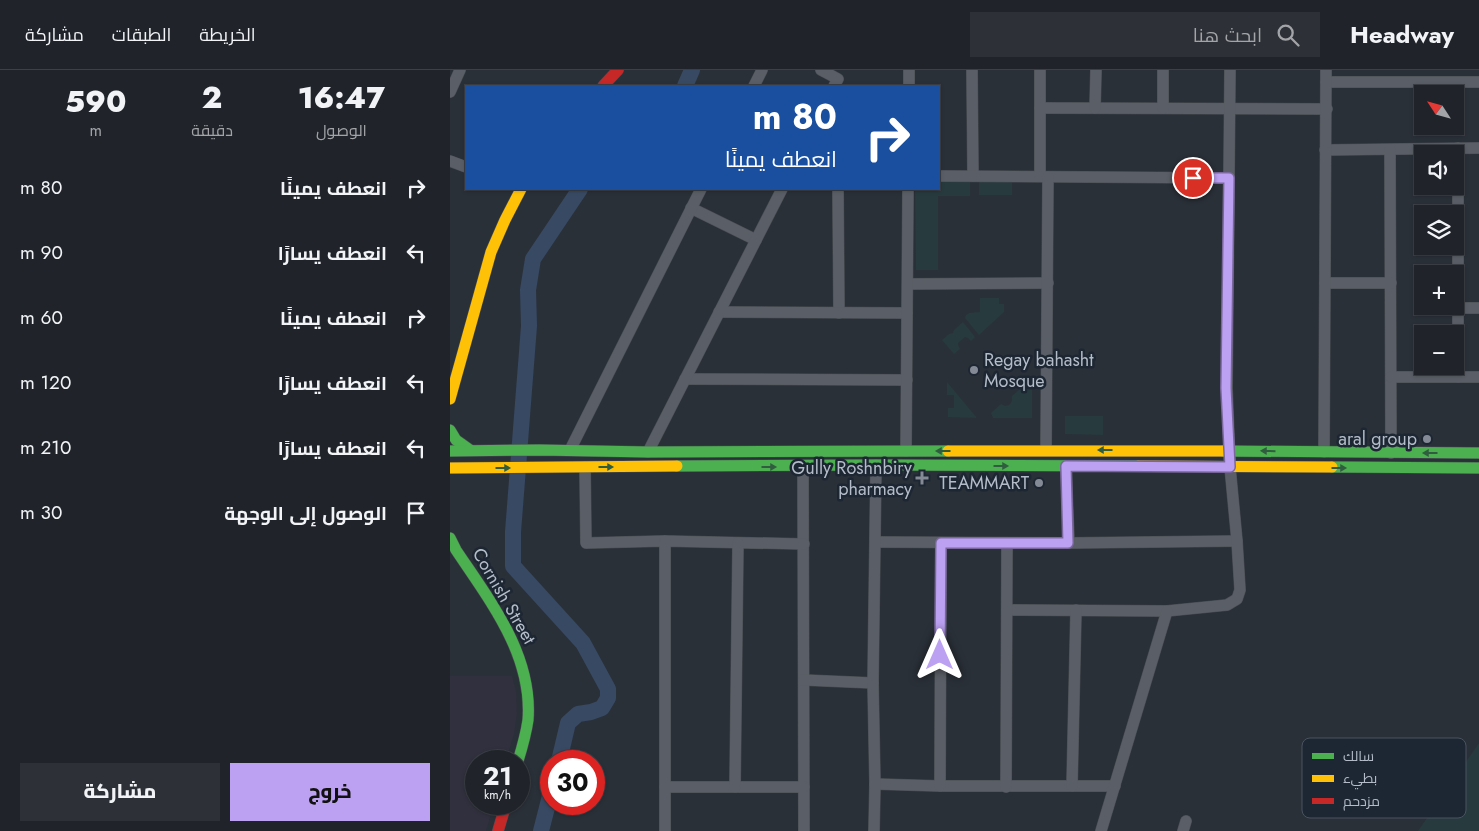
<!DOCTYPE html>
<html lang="ar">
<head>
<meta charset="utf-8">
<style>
  :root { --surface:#20242a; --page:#2d3036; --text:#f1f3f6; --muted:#a2a4a8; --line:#3d4147; --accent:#bca0f2 }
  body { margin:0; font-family:Jost,Cairo,sans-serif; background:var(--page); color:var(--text); direction:rtl; height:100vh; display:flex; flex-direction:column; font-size:19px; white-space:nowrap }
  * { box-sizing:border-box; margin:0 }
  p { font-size:16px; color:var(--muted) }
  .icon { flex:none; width:28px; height:28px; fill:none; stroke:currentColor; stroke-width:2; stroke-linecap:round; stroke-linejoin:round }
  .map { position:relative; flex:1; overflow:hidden; direction:ltr }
  .side { display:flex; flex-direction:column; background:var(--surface); width:450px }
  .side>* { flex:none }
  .guide { position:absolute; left:15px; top:15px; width:475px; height:105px; border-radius:0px; box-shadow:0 1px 4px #0004,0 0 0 1px var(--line); direction:rtl; background:#1a4fa0; color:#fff; overflow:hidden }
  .needle { width:32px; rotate:306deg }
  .tools { position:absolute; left:964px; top:15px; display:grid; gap:10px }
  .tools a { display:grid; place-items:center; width:50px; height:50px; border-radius:0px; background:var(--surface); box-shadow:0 1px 4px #0004,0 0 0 1px var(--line); font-size:25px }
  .speed { position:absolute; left:15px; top:680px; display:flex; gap:10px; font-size:25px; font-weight:700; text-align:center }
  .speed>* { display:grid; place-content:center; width:65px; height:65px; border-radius:50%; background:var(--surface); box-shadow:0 1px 4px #0004,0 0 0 1px var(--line); line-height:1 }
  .speed small { font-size:12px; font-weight:400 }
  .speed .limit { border:8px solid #d22; background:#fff; color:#111 }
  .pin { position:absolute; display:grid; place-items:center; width:42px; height:42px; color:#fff; margin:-21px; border:2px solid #fff; border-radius:50%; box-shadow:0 1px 5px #0007 }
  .me { position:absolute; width:55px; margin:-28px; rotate:0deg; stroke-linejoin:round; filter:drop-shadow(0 0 4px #0008) }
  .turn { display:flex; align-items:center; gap:18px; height:105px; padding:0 20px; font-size:22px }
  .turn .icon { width:65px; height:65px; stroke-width:2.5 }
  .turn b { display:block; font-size:35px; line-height:42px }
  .eta { display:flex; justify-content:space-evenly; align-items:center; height:85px; text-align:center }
  .eta b { font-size:30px; font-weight:800; line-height:35px }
  .primary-button { display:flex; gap:10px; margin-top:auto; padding:10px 20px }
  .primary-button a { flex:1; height:58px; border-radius:0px; background:var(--accent); color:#111; font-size:20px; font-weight:800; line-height:58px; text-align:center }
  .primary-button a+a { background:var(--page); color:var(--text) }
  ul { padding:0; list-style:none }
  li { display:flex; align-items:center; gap:15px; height:65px; padding:0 20px }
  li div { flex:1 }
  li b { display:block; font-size:19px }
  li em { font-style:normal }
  header { display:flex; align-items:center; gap:30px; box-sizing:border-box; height:70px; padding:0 25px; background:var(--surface); border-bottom:1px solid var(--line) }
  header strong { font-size:24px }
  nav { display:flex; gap:28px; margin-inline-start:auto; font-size:18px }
  .search { width:350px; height:45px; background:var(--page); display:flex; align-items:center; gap:12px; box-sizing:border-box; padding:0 18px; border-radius:0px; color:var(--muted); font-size:19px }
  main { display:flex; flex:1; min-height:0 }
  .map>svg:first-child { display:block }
  .medical { fill:#31303e }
  .green { fill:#273a3e }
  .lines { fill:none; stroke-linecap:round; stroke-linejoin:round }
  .river { stroke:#384963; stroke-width:16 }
  .street-casing { stroke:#484c53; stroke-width:12 }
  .fast-casing { stroke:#484c53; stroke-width:12 }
  .slow-casing { stroke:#484c53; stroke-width:12 }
  .jam-casing { stroke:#484c53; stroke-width:12 }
  .street { stroke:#5a5e66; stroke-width:11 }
  .fast { stroke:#4caf50; stroke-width:11 }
  .slow { stroke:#ffc107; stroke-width:11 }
  .jam { stroke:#c62828; stroke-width:11 }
  .oneway { fill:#305d3f }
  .route-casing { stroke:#7a689d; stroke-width:12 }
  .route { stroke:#bca0f2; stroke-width:9 }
  .poi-dot { fill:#848b96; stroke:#1d2633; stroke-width:2 }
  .labels { text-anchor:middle; stroke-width:5; stroke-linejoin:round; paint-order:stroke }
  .poi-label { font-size:18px; fill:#b4bcc9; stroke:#1d2633; text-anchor:end }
  .street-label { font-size:18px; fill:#b4bcc9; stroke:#1d2633 }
  .key { fill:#1d2633; stroke:#4a5360; stroke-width:1 }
  .key-label { font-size:14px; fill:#b4bcc9 }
</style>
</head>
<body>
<header>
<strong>Headway</strong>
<div class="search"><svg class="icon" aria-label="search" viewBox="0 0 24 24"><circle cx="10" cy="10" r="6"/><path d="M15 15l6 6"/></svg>ابحث هنا</div>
<nav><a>الخريطة</a><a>الطبقات</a><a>مشاركة</a></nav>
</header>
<main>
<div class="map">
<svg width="1029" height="761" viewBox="0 0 1029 761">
  <rect width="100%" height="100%" fill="#2a3038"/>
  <polygon class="medical" points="0,606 62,606 66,621 67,643 64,664 56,691 26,691 26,734 44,734 36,761 0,761"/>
  <g class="green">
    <polygon points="489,111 520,111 520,126 488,126 488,200 466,200 465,119 489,119"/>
    <rect x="529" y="111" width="33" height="14"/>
    <polygon points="530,228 549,228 549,234 554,234 554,242 529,265 515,248 516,245 519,243 530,242"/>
    <polygon points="513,252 525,267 521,271 518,268 515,267 508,273 508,275 510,279 504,284 492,270 499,264 503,263 504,260"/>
    <polygon points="580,310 582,310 582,348 543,348 541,343 551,334 555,336 559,335 562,331 562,326"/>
    <polygon points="497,312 527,348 498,347 498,338 504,338 504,325 497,325"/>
    <polygon points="615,346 653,346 653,365 615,364"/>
    <polygon points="1029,673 1029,761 968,761"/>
  </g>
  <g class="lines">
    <g class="river">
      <polyline points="235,16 242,0"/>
      <polyline points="109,691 118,653 128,644 141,642 152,638 158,628 158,619 133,573 63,496 63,462 79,256 78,220 83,189 130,119"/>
      <polyline points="91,761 101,722"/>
    </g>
    <defs>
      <g id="street">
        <polyline points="371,0 388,9 384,16"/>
        <polyline points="522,0 523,106"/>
        <polyline points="876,12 1029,12"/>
        <polyline points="304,16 312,0"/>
        <polyline points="459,16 459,0"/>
        <polyline points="0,22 10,0"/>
        <polyline points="590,38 877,39"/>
        <polyline points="645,38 646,0"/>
        <polyline points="713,38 713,0"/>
        <polyline points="1008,78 1008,307"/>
        <polyline points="875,80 1029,78"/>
        <polyline points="940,80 941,383"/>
        <polyline points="0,91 16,97"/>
        <polyline points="489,106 779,108"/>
        <polyline points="590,106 590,0"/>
        <polyline points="388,119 389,243"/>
        <polyline points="241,138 306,170"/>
        <polyline points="875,213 941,213"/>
        <polyline points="458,214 598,213"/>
        <polyline points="1009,238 1029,238"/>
        <polyline points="269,242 457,243"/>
        <polyline points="941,307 1029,307"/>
        <polyline points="235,309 457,310"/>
        <polyline points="120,380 251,119"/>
        <polyline points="596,380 598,107"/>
        <polyline points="456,381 458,119"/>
        <polyline points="198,382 332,119"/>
        <polyline points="874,382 876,0"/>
        <polyline points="353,396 354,761"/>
        <polyline points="616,396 619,473"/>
        <polyline points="135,397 136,473 215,471 354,474"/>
        <polyline points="426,472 619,473 787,471"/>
        <polyline points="557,540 717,541 777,535 787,529 790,520 787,471 780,397 777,318 780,0"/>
        <polyline points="354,610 423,613"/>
        <polyline points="425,714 490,716 665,716"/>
        <polyline points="490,716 491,473"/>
        <polyline points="622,716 626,540"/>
        <polyline points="215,717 354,717"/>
        <polyline points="285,717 288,473"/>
        <polyline points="556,717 557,473"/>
        <polyline points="215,761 215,471"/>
        <polyline points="424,761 425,714 423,613 426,395"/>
        <polyline points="651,761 717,541"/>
        <polyline points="733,761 736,751"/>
      </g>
      <g id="fast">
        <polyline points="0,360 6,370 20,380"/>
        <polyline points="0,381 90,380 198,382 498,381"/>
        <polyline points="773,381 1029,383"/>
        <polyline points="227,396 426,395 688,396"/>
        <polyline points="882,397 1029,398"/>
        <path d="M0,468l6,12c34,51 77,105 72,170 -2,14 -6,28 -10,41"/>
      </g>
      <g id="slow">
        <polyline points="0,329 41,182 55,150 71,119"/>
        <polyline points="498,381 773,381"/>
        <polyline points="688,396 882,397"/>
        <polyline points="0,398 227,396"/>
      </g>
      <g id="jam">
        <polyline points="153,16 168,0"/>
        <polyline points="48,761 56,734"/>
      </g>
    </defs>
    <use href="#street" class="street-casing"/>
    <use href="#fast" class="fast-casing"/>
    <use href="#slow" class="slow-casing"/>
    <use href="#jam" class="jam-casing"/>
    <use href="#street" class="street"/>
    <use href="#fast" class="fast"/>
    <use href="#slow" class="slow"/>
    <use href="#jam" class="jam"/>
  </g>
  <defs><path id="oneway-solid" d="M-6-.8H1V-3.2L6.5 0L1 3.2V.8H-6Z" transform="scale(1.25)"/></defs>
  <g class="oneway">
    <use href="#oneway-solid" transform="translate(655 380) rotate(180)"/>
    <use href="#oneway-solid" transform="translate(493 381) rotate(180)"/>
    <use href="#oneway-solid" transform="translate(818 381) rotate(-179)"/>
    <use href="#oneway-solid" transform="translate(980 383) rotate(-180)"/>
    <use href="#oneway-solid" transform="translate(551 396)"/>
    <use href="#oneway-solid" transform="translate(156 397)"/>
    <use href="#oneway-solid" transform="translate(319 397)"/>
    <use href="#oneway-solid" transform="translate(53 398)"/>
    <use href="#oneway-solid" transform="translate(889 398)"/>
  </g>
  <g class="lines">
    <defs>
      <polyline id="route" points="490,585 491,473 618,473 616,396 780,397 776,318 779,108 743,108"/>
    </defs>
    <use href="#route" class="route-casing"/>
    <use href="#route" class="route"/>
  </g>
  <g class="poi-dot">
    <circle cx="524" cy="300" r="5"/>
    <circle cx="977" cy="369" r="5"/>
    <path d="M469.5 400.5h5v5h5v5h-5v5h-5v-5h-5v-5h5z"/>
    <circle cx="589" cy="413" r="5"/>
  </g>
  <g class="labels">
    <g class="poi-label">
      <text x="534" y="296" text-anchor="start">Regay bahasht<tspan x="534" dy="21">Mosque</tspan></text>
      <text x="967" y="375">aral group</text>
      <text x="462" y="404">Gully Roshnbiry<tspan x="462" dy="21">pharmacy</tspan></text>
      <text x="579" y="419">TEAMMART</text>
    </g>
    <g class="street-label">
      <text transform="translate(54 526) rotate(60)" y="6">Cornish Street</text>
    </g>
  </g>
  <rect x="852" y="668" width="164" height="80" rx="8" class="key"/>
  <rect x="862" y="683" width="22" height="6" fill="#4caf50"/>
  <rect x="862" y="705" width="22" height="7" fill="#ffc107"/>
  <rect x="862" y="728" width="22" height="6" fill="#c62828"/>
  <g class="key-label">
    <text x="893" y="691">سالك</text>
    <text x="893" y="713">بطيء</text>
    <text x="893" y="736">مزدحم</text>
  </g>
</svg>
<div class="tools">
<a><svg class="needle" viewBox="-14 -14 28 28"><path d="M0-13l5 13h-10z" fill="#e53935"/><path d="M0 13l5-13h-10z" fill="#a2a4a8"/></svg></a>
<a><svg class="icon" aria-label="sound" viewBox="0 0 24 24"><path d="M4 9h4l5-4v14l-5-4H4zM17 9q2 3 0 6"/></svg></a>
<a><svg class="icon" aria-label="layers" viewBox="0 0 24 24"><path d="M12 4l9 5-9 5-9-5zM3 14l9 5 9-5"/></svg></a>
<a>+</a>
<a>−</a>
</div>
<div class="speed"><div>21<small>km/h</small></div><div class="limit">30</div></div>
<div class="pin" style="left:743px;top:108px;background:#d93025"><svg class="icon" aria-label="arrive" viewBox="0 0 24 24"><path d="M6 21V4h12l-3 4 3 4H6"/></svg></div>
<svg class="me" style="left:490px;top:585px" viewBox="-20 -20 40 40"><path d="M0-17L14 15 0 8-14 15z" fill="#bca0f2" stroke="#fff" stroke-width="4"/></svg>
<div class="guide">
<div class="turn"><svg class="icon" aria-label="right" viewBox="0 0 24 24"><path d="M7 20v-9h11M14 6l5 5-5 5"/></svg><div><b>80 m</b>انعطف يمينًا</div></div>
</div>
</div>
<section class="side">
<div class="eta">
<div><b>16:47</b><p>الوصول</p></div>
<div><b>2</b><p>دقيقة</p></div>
<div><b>590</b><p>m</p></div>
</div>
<ul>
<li><svg class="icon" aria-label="right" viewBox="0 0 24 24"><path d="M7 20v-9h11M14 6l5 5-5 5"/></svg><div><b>انعطف يمينًا</b></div><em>80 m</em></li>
<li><svg class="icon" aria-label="left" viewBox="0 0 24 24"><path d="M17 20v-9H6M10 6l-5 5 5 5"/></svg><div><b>انعطف يسارًا</b></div><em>90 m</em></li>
<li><svg class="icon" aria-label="right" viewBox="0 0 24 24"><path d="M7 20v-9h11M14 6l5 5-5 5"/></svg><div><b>انعطف يمينًا</b></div><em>60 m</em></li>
<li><svg class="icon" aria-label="left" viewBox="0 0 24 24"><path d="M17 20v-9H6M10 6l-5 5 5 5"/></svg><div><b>انعطف يسارًا</b></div><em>120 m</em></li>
<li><svg class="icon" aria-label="left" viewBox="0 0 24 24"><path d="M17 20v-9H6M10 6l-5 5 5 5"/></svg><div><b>انعطف يسارًا</b></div><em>210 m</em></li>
<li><svg class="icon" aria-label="arrive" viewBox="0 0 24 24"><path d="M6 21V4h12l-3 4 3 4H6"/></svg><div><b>الوصول إلى الوجهة</b></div><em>30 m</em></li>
</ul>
<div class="primary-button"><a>خروج</a><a>مشاركة</a></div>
</section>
</main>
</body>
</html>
